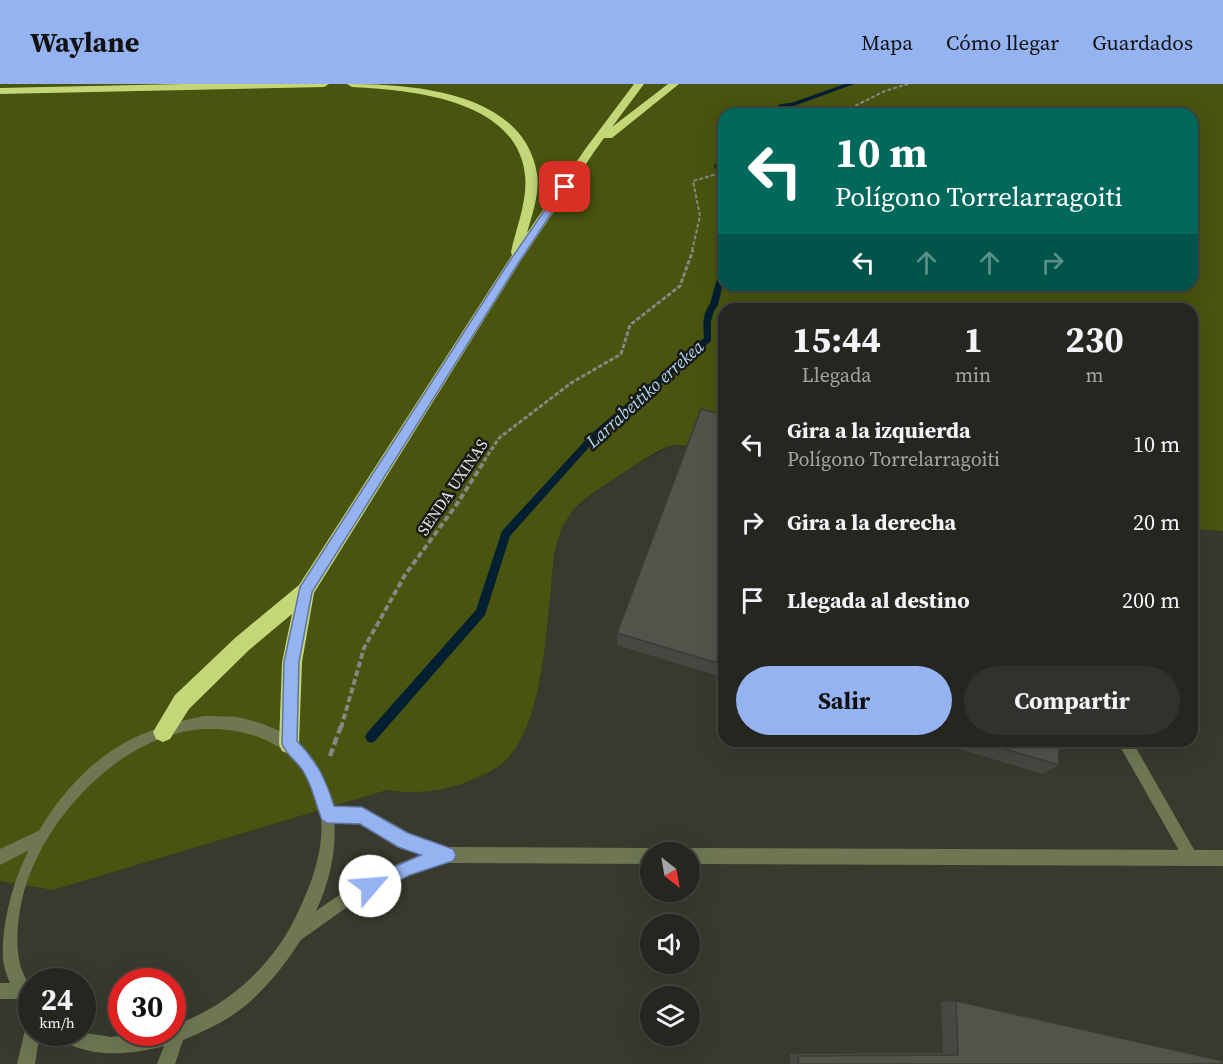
<!DOCTYPE html>
<html lang="es">
<head>
<meta charset="utf-8">
<style>
  :root { --surface:#252620; --page:#31322d; --text:#f1f3f6; --muted:#a3a5a5; --line:#42433e; --accent:#95b2f1 }
  body { margin:0; font-family:"Source Serif 4",serif; background:var(--page); color:var(--text); height:100vh; display:flex; flex-direction:column; font-size:22px; white-space:nowrap }
  * { box-sizing:border-box; margin:0 }
  p { font-size:20px; color:var(--muted) }
  .icon { flex:none; width:33px; height:33px; fill:none; stroke:currentColor; stroke-width:2; stroke-linecap:round; stroke-linejoin:round }
  .map { position:relative; flex:1; overflow:hidden }
  .side { position:absolute; left:718px; top:219px; width:480px; height:444px; display:flex; flex-direction:column; background:var(--surface); border-radius:18px; box-shadow:0 6px 24px #0002,0 0 0 2px var(--line) }
  .side>* { flex:none }
  .guide { position:absolute; left:718px; top:24px; width:480px; height:183px; border-radius:18px; box-shadow:0 6px 24px #0002,0 0 0 2px var(--line); background:#00695c; color:#fff; overflow:hidden }
  .needle { width:39px; rotate:149deg }
  .tools { position:absolute; left:640px; top:758px; display:grid; gap:12px }
  .tools a { display:grid; place-items:center; width:60px; height:60px; border-radius:50%; background:var(--surface); box-shadow:0 6px 24px #0002,0 0 0 2px var(--line); font-size:30px }
  .speed { position:absolute; left:18px; top:884px; display:flex; gap:12px; font-size:30px; font-weight:700; text-align:center }
  .speed>* { display:grid; place-content:center; width:78px; height:78px; border-radius:50%; background:var(--surface); box-shadow:0 6px 24px #0002,0 0 0 2px var(--line); line-height:1 }
  .speed small { font-size:15px; font-weight:400 }
  .speed .limit { border:9px solid #d22; background:#fff; color:#111 }
  .pin { position:absolute; display:grid; place-items:center; width:51px; height:51px; color:#fff; margin:-26px; border-radius:12px; box-shadow:0 3px 9px #0006 }
  .me { position:absolute; width:66px; margin:-33px; rotate:63deg; stroke-linejoin:round; filter:drop-shadow(0 0 4px #0008) }
  .turn { display:flex; align-items:center; gap:21px; height:126px; padding:0 18px; font-size:27px }
  .turn .icon { width:78px; height:78px; stroke-width:2.5 }
  .turn b { display:block; font-size:42px; line-height:51px }
  .lanes { display:flex; align-items:center; height:57px; padding:0 18px; background:#0003; justify-content:center; gap:30px; direction:ltr }
  .lanes .off { opacity:.35 }
  .eta { display:flex; justify-content:space-evenly; align-items:center; height:102px; text-align:center }
  .eta b { font-size:36px; font-weight:700; line-height:42px }
  .cta { display:flex; gap:12px; margin-top:auto; padding:12px 18px }
  .cta a { flex:1; height:69px; border-radius:36px; background:var(--accent); color:#111; font-size:24px; font-weight:700; line-height:69px; text-align:center }
  .cta a+a { background:var(--page); color:var(--text) }
  ul { padding:0; list-style:none }
  li { display:flex; align-items:center; gap:18px; height:78px; padding:0 18px }
  li div { flex:1 }
  li b { display:block; font-size:22px }
  li em { font-style:normal }
  header { display:flex; align-items:center; gap:36px; box-sizing:border-box; height:84px; padding:0 30px; background:var(--accent); color:#111 }
  header strong { font-size:28px }
  nav { display:flex; gap:33px; margin-inline-start:auto; font-size:21px }
  .map>svg:first-child { display:block }
  .built { fill:#373a2d; fill-rule:evenodd }
  .green { fill:#48540f; fill-rule:evenodd }
  .lines { fill:none; stroke-linecap:round; stroke-linejoin:round }
  .stream { fill:#031f31; fill-rule:evenodd }
  .path-far3 { stroke:#858781; stroke-width:2; stroke-dasharray:4 2; stroke-linecap:butt }
  .path-far2 { stroke:#858781; stroke-width:3; stroke-dasharray:4.5 2; stroke-linecap:butt }
  .path-far1 { stroke:#858781; stroke-width:4; stroke-dasharray:6 3; stroke-linecap:butt }
  .path { stroke:#858781; stroke-width:4.5; stroke-dasharray:8 4; stroke-linecap:butt }
  .service { fill:#6e7752; fill-rule:evenodd }
  .minor { fill:#6e7752; fill-rule:evenodd }
  .tertiary { fill:#6e7752; fill-rule:evenodd }
  .motorway { fill:#c3d779; fill-rule:evenodd }
  .wall { fill:#474841 }
  .building { fill:#52544c; stroke:#393b35; stroke-width:1.5 }
  .route { fill:#95b2f1; stroke:#61749d; stroke-width:1.5 }
  .labels { text-anchor:middle; stroke-width:5; stroke-linejoin:round; paint-order:stroke }
  .street-label { font-size:16px; fill:#e4e6e1; stroke:#191a16 }
  .water-label { font-size:18px; font-style:italic; fill:#b1daf9; stroke:#191a16 }
</style>
</head>
<body>
<header>
<strong>Waylane</strong>
<nav><a>Mapa</a><a>Cómo llegar</a><a>Guardados</a></nav>
</header>
<div class="map">
<svg width="1223" height="980" viewBox="0 0 1223 980">
  <rect width="100%" height="100%" fill="#31322b"/>
  <path class="built" d="M673,361l51,9v287h468l1,-212 30,2v533h-1223v-183l53,9 334,-100 14,2 51,-4 41,-17 35,-47 10,-40 9,-54 7,-70 5,-24 8,-18 24,-24 42,-28zM651,768h39v39h-39zM651,840h39v39h-39zM32,897h50v51h-50zM122,897h50v51h-50zM651,912h39v39h-39z"/>
  <path class="green" d="M0,0h1223v447l-30,-2 -1,-220h-468v145c-15,-3 -33,-9 -49,-9 -12,0 -44,23 -55,30 -19,13 -41,24 -53,44 -13,21 -14,46 -16,70 -5,47 -10,136 -44,170 -9,9 -19,14 -31,19 -27,13 -59,17 -89,12l-334,100 -53,-9zM724,30h468v171h-468z"/>
  <g class="lines">
    <g class="stream">
      <polygon points="845,0 854,0 794,22 784,23 770,30 762,30 781,20 791,19"/>
      <path d="M724,57v20l-4,5 4,7v18l-3,-2v-11l-7,-12 4,-5c-1,-7 -1,-17 6,-20z"/>
      <path d="M721,180h3v15l-6,26 -4,6 -3,11v19l-112,95 -89,100 -25,79 -110,126 -4,2 -4,-2 -2,-4 2,-4 109,-123 26,-79 91,-99 111,-94c-1,-12 -2,-23 6,-34z"/>
    </g>
    <g class="path-far3">
      <polyline points="839,30 885,7 908,0"/>
      <polyline points="692,167 700,132 693,97 724,88"/>
    </g>
    <polyline class="path-far2" points="484,377 499,354 571,299 621,270 630,241 680,202 693,166"/>
    <polyline class="path-far1" points="341,644 364,564 405,491 457,420 485,376"/>
    <polyline class="path" points="330,672 341,642"/>
    <polygon class="service" points="1117,657 1132,657 1196,769 1199,774 1196,779 1191,782 1186,779"/>
    <g class="minor">
      <path d="M327,724l35,1 45,26 40,12 204,1 6,4h-6v12l-204,-1 -38,11 -52,26 -59,42 -6,-2 -2,-6 2,-6c41,-29 82,-59 131,-73l-24,-9 -39,-23 -33,-1 -5,-2 -2,-5 2,-5z"/>
      <polygon points="38,747 43,749 45,754 43,759 0,781 0,765"/>
      <polygon points="690,764 1223,766 1223,782 690,780 690,768 684,768"/>
      <polygon points="0,899 21,899 27,901 29,907 27,913 21,915 0,915"/>
    </g>
    <g class="tertiary">
      <path d="M204,632c10,0 21,0 32,1 15,2 47,13 59,23 4,4 8,10 12,14 5,6 11,11 14,18 38,76 -9,169 -64,223 -20,21 -47,34 -74,45l-8,24h-18l7,-18c-37,10 -74,12 -108,-8l-2,-6h25l32,5 41,-5h20v-6c56,-19 103,-62 127,-116 14,-30 27,-66 21,-100 -10,-57 -61,-83 -115,-81 -87,4 -172,99 -185,181 -3,18 -4,37 0,54 2,10 10,20 12,29 1,8 0,16 0,23l-6,-2c-10,-17 -20,-35 -23,-54 -3,-85 57,-188 131,-222 23,-11 45,-17 70,-22z"/>
      <polygon points="32,940 32,948 40,948 35,980 17,980 26,942"/>
    </g>
    <g class="motorway">
      <polygon points="183,0 329,0 324,3 0,10 0,4"/>
      <path d="M347,0c65,0 177,7 190,90 3,19 -5,41 -10,59l59,-85 48,-64h10l-32,43 56,-43h11l-67,54h-8l-10,14 -74,110 -206,331 -12,69 -3,82 -3,7 -7,3 -7,-3 -3,-7 3,-82 10,-48 -43,36 -60,59 -19,30 -7,3 -7,-3 -3,-7 22,-37 60,-57 64,-53 213,-330 -1,-3c5,-24 17,-52 14,-77 -8,-76 -114,-85 -173,-88z"/>
    </g>
  </g>
  <g class="wall">
    <polygon points="724,331 724,594 617,561 617,549"/>
    <polygon points="932,657 1059,657 1059,681 1043,690"/>
    <polygon points="956,917 1223,980 790,980 790,970 943,969 941,918"/>
  </g>
  <g class="building">
    <polygon points="701,325 724,331 724,581 617,549"/>
    <polygon points="978,657 1059,657 1059,681"/>
    <polygon points="956,917 1223,977 1223,980 798,980 799,972 958,971"/>
  </g>
  <path class="route" d="M562,101l7,2 -50,75 -207,330 -13,70 -2,79c20,20 29,39 37,65l28,1 46,26 45,16 3,6 -3,6 -43,14 -40,19 -6,-2 -2,-6 2,-6 57,-25 -23,-8 -38,-23 -33,-1 -5,-3c-7,-17 -9,-33 -19,-49 -6,-10 -17,-16 -21,-27l2,-82 16,-75 209,-325z"/>
  <g class="labels">
    <g class="street-label">
      <text transform="translate(452 403) rotate(-56)" y="6">SENDA UXINAS</text>
    </g>
    <g class="water-label">
      <text transform="translate(645 310) rotate(-42)" y="6">Larrabeitiko errekea</text>
    </g>
  </g>
</svg>
<div class="tools">
<a><svg class="needle" viewBox="-14 -14 28 28"><path d="M0-13l5 13h-10z" fill="#e53935"/><path d="M0 13l5-13h-10z" fill="#a3a5a5"/></svg></a>
<a><svg class="icon" aria-label="sound" viewBox="0 0 24 24"><path d="M4 9h4l5-4v14l-5-4H4zM17 9q2 3 0 6"/></svg></a>
<a><svg class="icon" aria-label="layers" viewBox="0 0 24 24"><path d="M12 4l9 5-9 5-9-5zM3 14l9 5 9-5"/></svg></a>
</div>
<div class="speed"><div>24<small>km/h</small></div><div class="limit">30</div></div>
<div class="pin" style="left:565px;top:103px;background:#d93025"><svg class="icon" aria-label="arrive" viewBox="0 0 24 24"><path d="M6 21V4h12l-3 4 3 4H6"/></svg></div>
<svg class="me" style="left:370px;top:802px" viewBox="-20 -20 40 40"><circle r="19" fill="#fff"/><path d="M0-13L10 11 0 6-10 11z" fill="#95b2f1"/></svg>
<div class="guide">
<div class="turn"><svg class="icon" aria-label="left" viewBox="0 0 24 24"><path d="M17 20v-9H6M10 6l-5 5 5 5"/></svg><div><b>10 m</b>Polígono Torrelarragoiti</div></div>
<div class="lanes"><svg class="icon" aria-label="left" viewBox="0 0 24 24"><path d="M17 20v-9H6M10 6l-5 5 5 5"/></svg><svg class="icon off" aria-label="ahead" viewBox="0 0 24 24"><path d="M12 20V5M6 11l6-6 6 6"/></svg><svg class="icon off" aria-label="ahead" viewBox="0 0 24 24"><path d="M12 20V5M6 11l6-6 6 6"/></svg><svg class="icon off" aria-label="right" viewBox="0 0 24 24"><path d="M7 20v-9h11M14 6l5 5-5 5"/></svg></div>
</div>
<section class="side">
<div class="eta">
<div><b>15:44</b><p>Llegada</p></div>
<div><b>1</b><p>min</p></div>
<div><b>230</b><p>m</p></div>
</div>
<ul>
<li><svg class="icon" aria-label="left" viewBox="0 0 24 24"><path d="M17 20v-9H6M10 6l-5 5 5 5"/></svg><div><b>Gira a la izquierda</b><p>Polígono Torrelarragoiti</p></div><em>10 m</em></li>
<li><svg class="icon" aria-label="right" viewBox="0 0 24 24"><path d="M7 20v-9h11M14 6l5 5-5 5"/></svg><div><b>Gira a la derecha</b></div><em>20 m</em></li>
<li><svg class="icon" aria-label="arrive" viewBox="0 0 24 24"><path d="M6 21V4h12l-3 4 3 4H6"/></svg><div><b>Llegada al destino</b></div><em>200 m</em></li>
</ul>
<div class="cta"><a>Salir</a><a>Compartir</a></div>
</section>
</div>
</body>
</html>
